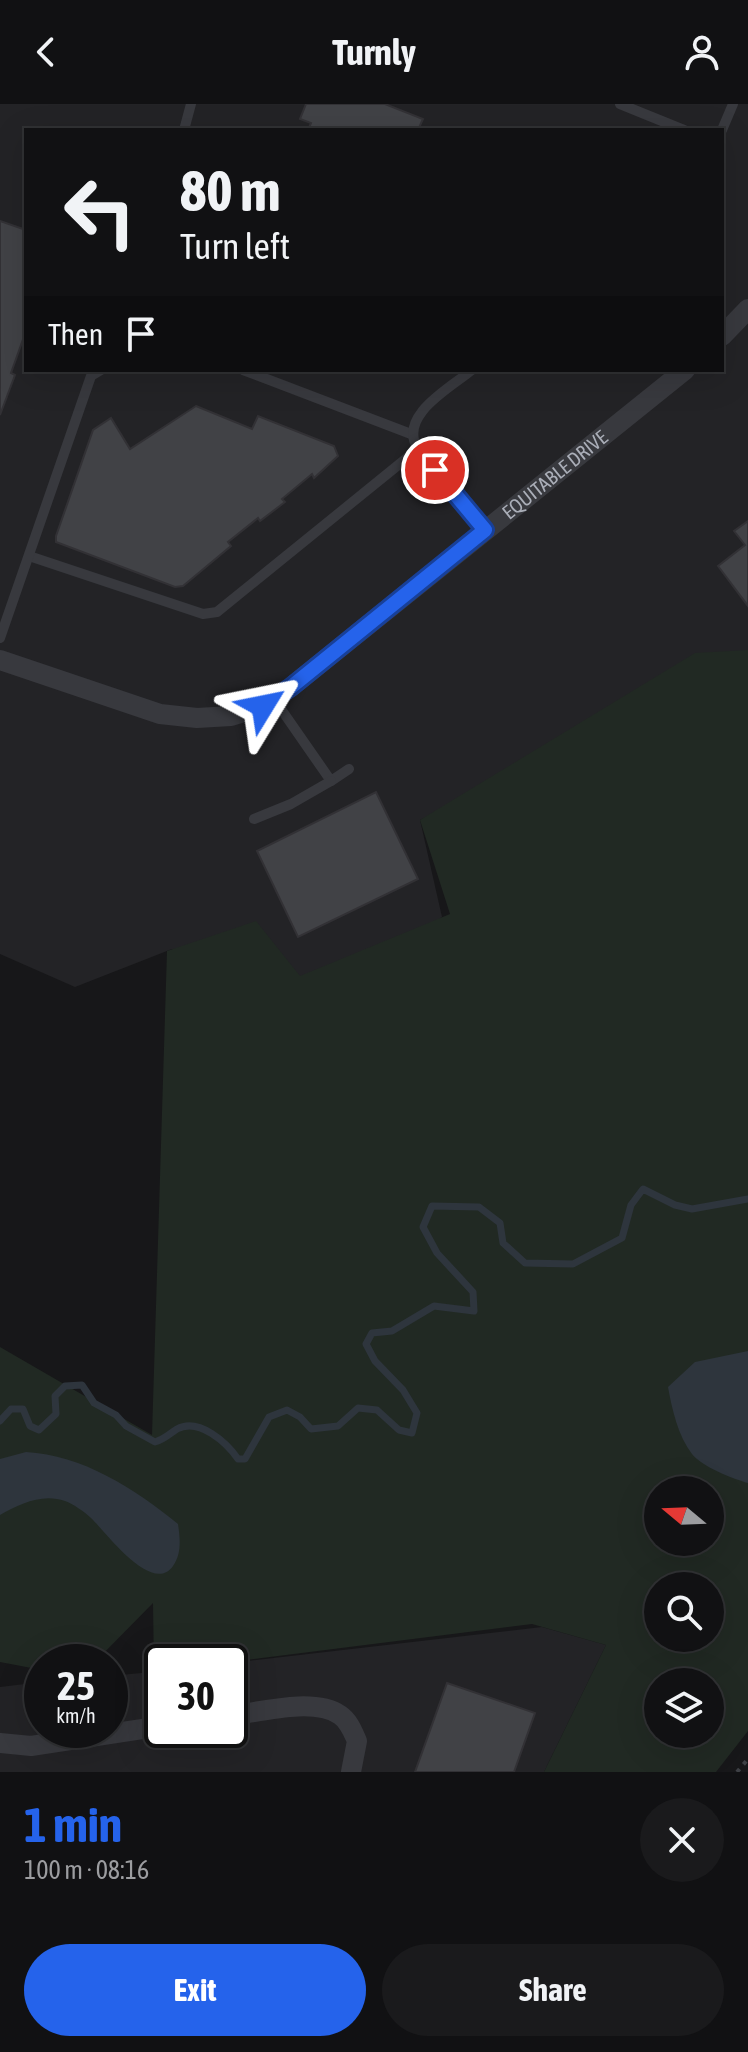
<!DOCTYPE html>
<html lang="en">
<head>
<meta charset="utf-8">
<style>
  :root { --surface:#111113; --page:#1a1a1c; --text:#f1f3f6; --muted:#9c9da0; --line:#303133; --accent:#2563eb }
  body { margin:0; font-family:"Asap Condensed",sans-serif; background:var(--page); color:var(--text); height:100vh; display:flex; flex-direction:column; font-size:30px; white-space:nowrap }
  * { box-sizing:border-box; margin:0 }
  p { font-size:26px; color:var(--muted) }
  .icon { flex:none; width:44px; height:44px; fill:none; stroke:currentColor; stroke-width:2; stroke-linecap:round; stroke-linejoin:round }
  .map { position:relative; height:1668px; overflow:hidden }
  .panel { display:flex; flex-direction:column; background:var(--surface); flex:1 }
  .panel>* { flex:none }
  .banner { position:absolute; left:24px; top:24px; width:700px; height:244px; border-radius:0px; box-shadow:0 8px 32px #0002,0 0 0 2px var(--line); background:#111113; color:var(--text); overflow:hidden }
  .needle { width:52px; rotate:289deg }
  .tools { position:absolute; left:644px; top:1372px; display:grid; gap:16px }
  .tools a { display:grid; place-items:center; width:80px; height:80px; border-radius:50%; background:var(--surface); box-shadow:0 8px 32px #0002,0 0 0 2px var(--line); font-size:40px }
  .speed { position:absolute; left:24px; top:1540px; display:flex; gap:16px; font-size:40px; font-weight:700; text-align:center }
  .speed>* { display:grid; place-content:center; width:104px; height:104px; border-radius:50%; background:var(--surface); box-shadow:0 8px 32px #0002,0 0 0 2px var(--line); line-height:1 }
  .speed small { font-size:20px; font-weight:400 }
  .speed .limit { border:4px solid #111; border-radius:12px; background:#fff; color:#111 }
  .pin { position:absolute; display:grid; place-items:center; width:68px; height:68px; color:#fff; margin:-34px; border:4px solid #fff; border-radius:50%; box-shadow:0 2px 8px #0007 }
  .me { position:absolute; width:88px; margin:-44px; rotate:55deg; stroke-linejoin:round; filter:drop-shadow(0 0 6px #0008) }
  .turn { display:flex; align-items:center; gap:28px; height:168px; padding:0 24px; font-size:36px }
  .turn .icon { width:104px; height:104px; stroke-width:2.5 }
  .turn b { display:block; font-size:56px; line-height:68px }
  .then { display:flex; align-items:center; height:76px; padding:0 24px; background:#0003; gap:16px; font-size:30px }
  .round { display:grid; place-items:center; flex:none; width:84px; height:84px; border-radius:42px; background:var(--page) }
  .summary { display:flex; align-items:center; justify-content:space-between; height:136px; padding:0 24px }
  h1 { font-size:48px; font-weight:700; line-height:60px; color:var(--accent) }
  .button { display:flex; gap:16px; margin-top:auto; padding:16px 24px }
  .button a { flex:1; height:92px; border-radius:48px; background:var(--accent); color:#fff; font-size:32px; font-weight:700; line-height:92px; text-align:center }
  .button a+a { background:var(--page); color:var(--text) }
  header { display:flex; justify-content:space-between; align-items:center; height:104px; padding:0 24px; background:var(--surface); font-size:36px; font-weight:700 }
  .map>svg:first-child { display:block }
  .built { fill:#232326; fill-rule:evenodd }
  .green { fill:#212923; fill-rule:evenodd }
  .water { fill:#2e353d }
  .lines { fill:none; stroke-linecap:round; stroke-linejoin:round }
  .stream { stroke:#2e353d; stroke-width:7 }
  .building { fill:#414246; stroke:#323135; stroke-width:2 }
  .path { stroke:#3e4045; stroke-width:4; stroke-dasharray:4 6; stroke-linecap:butt }
  .service { stroke:#38393e; stroke-width:10 }
  .minor { stroke:#38393e; stroke-width:20 }
  .route-casing { stroke:#184099; stroke-width:20 }
  .route { stroke:#2563eb; stroke-width:14 }
  .labels { text-anchor:middle; stroke-width:6; stroke-linejoin:round; paint-order:stroke }
  .street-label { font-size:20px; fill:#aaaeb8; stroke:#121214 }
</style>
</head>
<body>
<header><svg class="icon" aria-label="back" viewBox="0 0 24 24"><path d="M15 5l-7 7 7 7"/></svg>Turnly<svg class="icon" aria-label="person" viewBox="0 0 24 24"><circle cx="12" cy="8" r="4"/><path d="M4 21q1-7 8-7t8 7"/></svg></header>
<div class="map">
<svg width="748" height="1668" viewBox="0 0 748 1668">
  <rect width="100%" height="100%" fill="#171719"/>
  <g class="built">
    <path d="M0,0h748v547l-328,169 22,97 -125,93 -145,-61 -97,38 -75,-33zM26,26h696v240h-696z"/>
    <polygon points="542,1523 606,1541 544,1668 0,1668 0,1583 42,1578 42,1626 110,1626 110,1572 162,1567 162,1626 230,1626 230,1559"/>
  </g>
  <path class="green" d="M748,546v1081l-32,41h-172l62,-127 -74,-21 -302,38h-68v9l-8,1 -1,-69 -58,59h-53v8l-42,-8v-315l152,88 15,-484 89,-30 44,55 150,-62 -30,-94 275,-167zM658,1386h52v52h-52zM658,1482h52v52h-52zM658,1578h52v52h-52z"/>
  <g class="water">
    <path d="M748,1247v132c-15,-4 -47,-17 -56,-29 -14,-18 -20,-45 -24,-67l27,-25z"/>
    <path d="M26,1348c56,3 108,36 152,72 2,14 4,29 -5,42 -21,30 -68,-35 -82,-48 -6,-6 -18,-14 -26,-17 -23,-8 -45,3 -65,14v-56z"/>
  </g>
  <g class="lines">
    <path class="stream" d="M0,1317l11,-12h12l7,17 9,4 17,-16 -1,-18 10,-10 17,-1 12,18 22,12 10,11 29,16c10,-3 14,-8 22,-13 22,-12 50,14 61,30h7l24,-42 18,-7 13,7 11,12 27,-3 20,-18 19,2 22,20 13,3 5,-20 -14,-23 -28,-29 -9,-17 6,-11 20,-2 42,-25 40,5 -1,-19 -36,-39 -14,-26 9,-21 47,1 21,16 3,20 22,20 48,1 49,-26 9,-33 12,-16 32,16 17,4 56,-10"/>
  </g>
  <g class="building">
    <polygon points="306,0 385,0 423,15 418,26 308,26 311,19 300,15"/>
    <polygon points="0,117 26,126 26,227 11,269 15,271 0,311"/>
    <polygon points="196,302 252,325 258,312 334,342 338,352 314,374 312,370 282,395 285,398 260,417 258,414 228,438 231,442 183,482 175,483 56,438 56,432 93,326 111,314 130,345"/>
    <polygon points="748,417 748,502 718,462 745,441 734,427"/>
    <polygon points="376,688 418,775 298,833 257,747"/>
    <polygon points="447,1579 535,1609 514,1668 415,1668"/>
  </g>
  <g class="lines">
    <polyline class="path" points="737,1668 748,1655"/>
    <g class="service">
      <polyline points="620,0 684,26"/>
      <polyline points="184,26 191,0"/>
      <polyline points="722,26 733,0"/>
      <polyline points="243,266 411,330"/>
      <path d="M472,266c-22,18 -75,46 -54,79l67,81"/>
      <polyline points="29,452 203,510 217,508 418,345"/>
      <polyline points="0,534 91,272 101,266"/>
      <polyline points="274,595 331,677 349,665"/>
      <polyline points="254,715 291,700 331,677"/>
    </g>
    <g class="minor">
      <polyline points="722,232 748,205"/>
      <path id="s1" d="M0,556l160,54 37,4 34,-2 32,-10 28,-19 394,-317"/>
      <path d="M230,1612c30,-4 84,-19 110,-1 9,6 13,17 17,26l-6,31"/>
      <polyline points="0,1639 31,1642 162,1622"/>
    </g>
  </g>
  <g class="lines">
    <defs>
      <polyline id="route" points="263,602 291,583 485,426 435,366"/>
    </defs>
    <use href="#route" class="route-casing"/>
    <use href="#route" class="route"/>
  </g>
  <g class="labels">
    <g class="street-label">
      <text dy="7" stroke="none"><textPath href="#s1" startOffset="646">EQUITABLE DRIVE</textPath></text>
    </g>
  </g>
</svg>
<div class="tools">
<a><svg class="needle" viewBox="-14 -14 28 28"><path d="M0-13l5 13h-10z" fill="#e53935"/><path d="M0 13l5-13h-10z" fill="#9c9da0"/></svg></a>
<a><svg class="icon" aria-label="search" viewBox="0 0 24 24"><circle cx="10" cy="10" r="6"/><path d="M15 15l6 6"/></svg></a>
<a><svg class="icon" aria-label="layers" viewBox="0 0 24 24"><path d="M12 4l9 5-9 5-9-5zM3 14l9 5 9-5"/></svg></a>
</div>
<div class="speed"><div>25<small>km/h</small></div><div class="limit">30</div></div>
<div class="pin" style="left:435px;top:366px;background:#d93025"><svg class="icon" aria-label="arrive" viewBox="0 0 24 24"><path d="M6 21V4h12l-3 4 3 4H6"/></svg></div>
<svg class="me" style="left:263px;top:602px" viewBox="-20 -20 40 40"><path d="M0-17L14 15 0 8-14 15z" fill="#2563eb" stroke="#fff" stroke-width="4"/></svg>
<div class="banner">
<div class="turn"><svg class="icon" aria-label="left" viewBox="0 0 24 24"><path d="M17 20v-9H6M10 6l-5 5 5 5"/></svg><div><b>80 m</b>Turn left</div></div>
<div class="then">Then<svg class="icon" aria-label="arrive" viewBox="0 0 24 24"><path d="M6 21V4h12l-3 4 3 4H6"/></svg></div>
</div>
</div>
<section class="panel">
<div class="summary"><div><h1>1 min</h1><p>100 m · 08:16</p></div><a class="round"><svg class="icon" aria-label="close" viewBox="0 0 24 24"><path d="M6 6l12 12M18 6L6 18"/></svg></a></div>
<div class="button"><a>Exit</a><a>Share</a></div>
</section>
</body>
</html>
